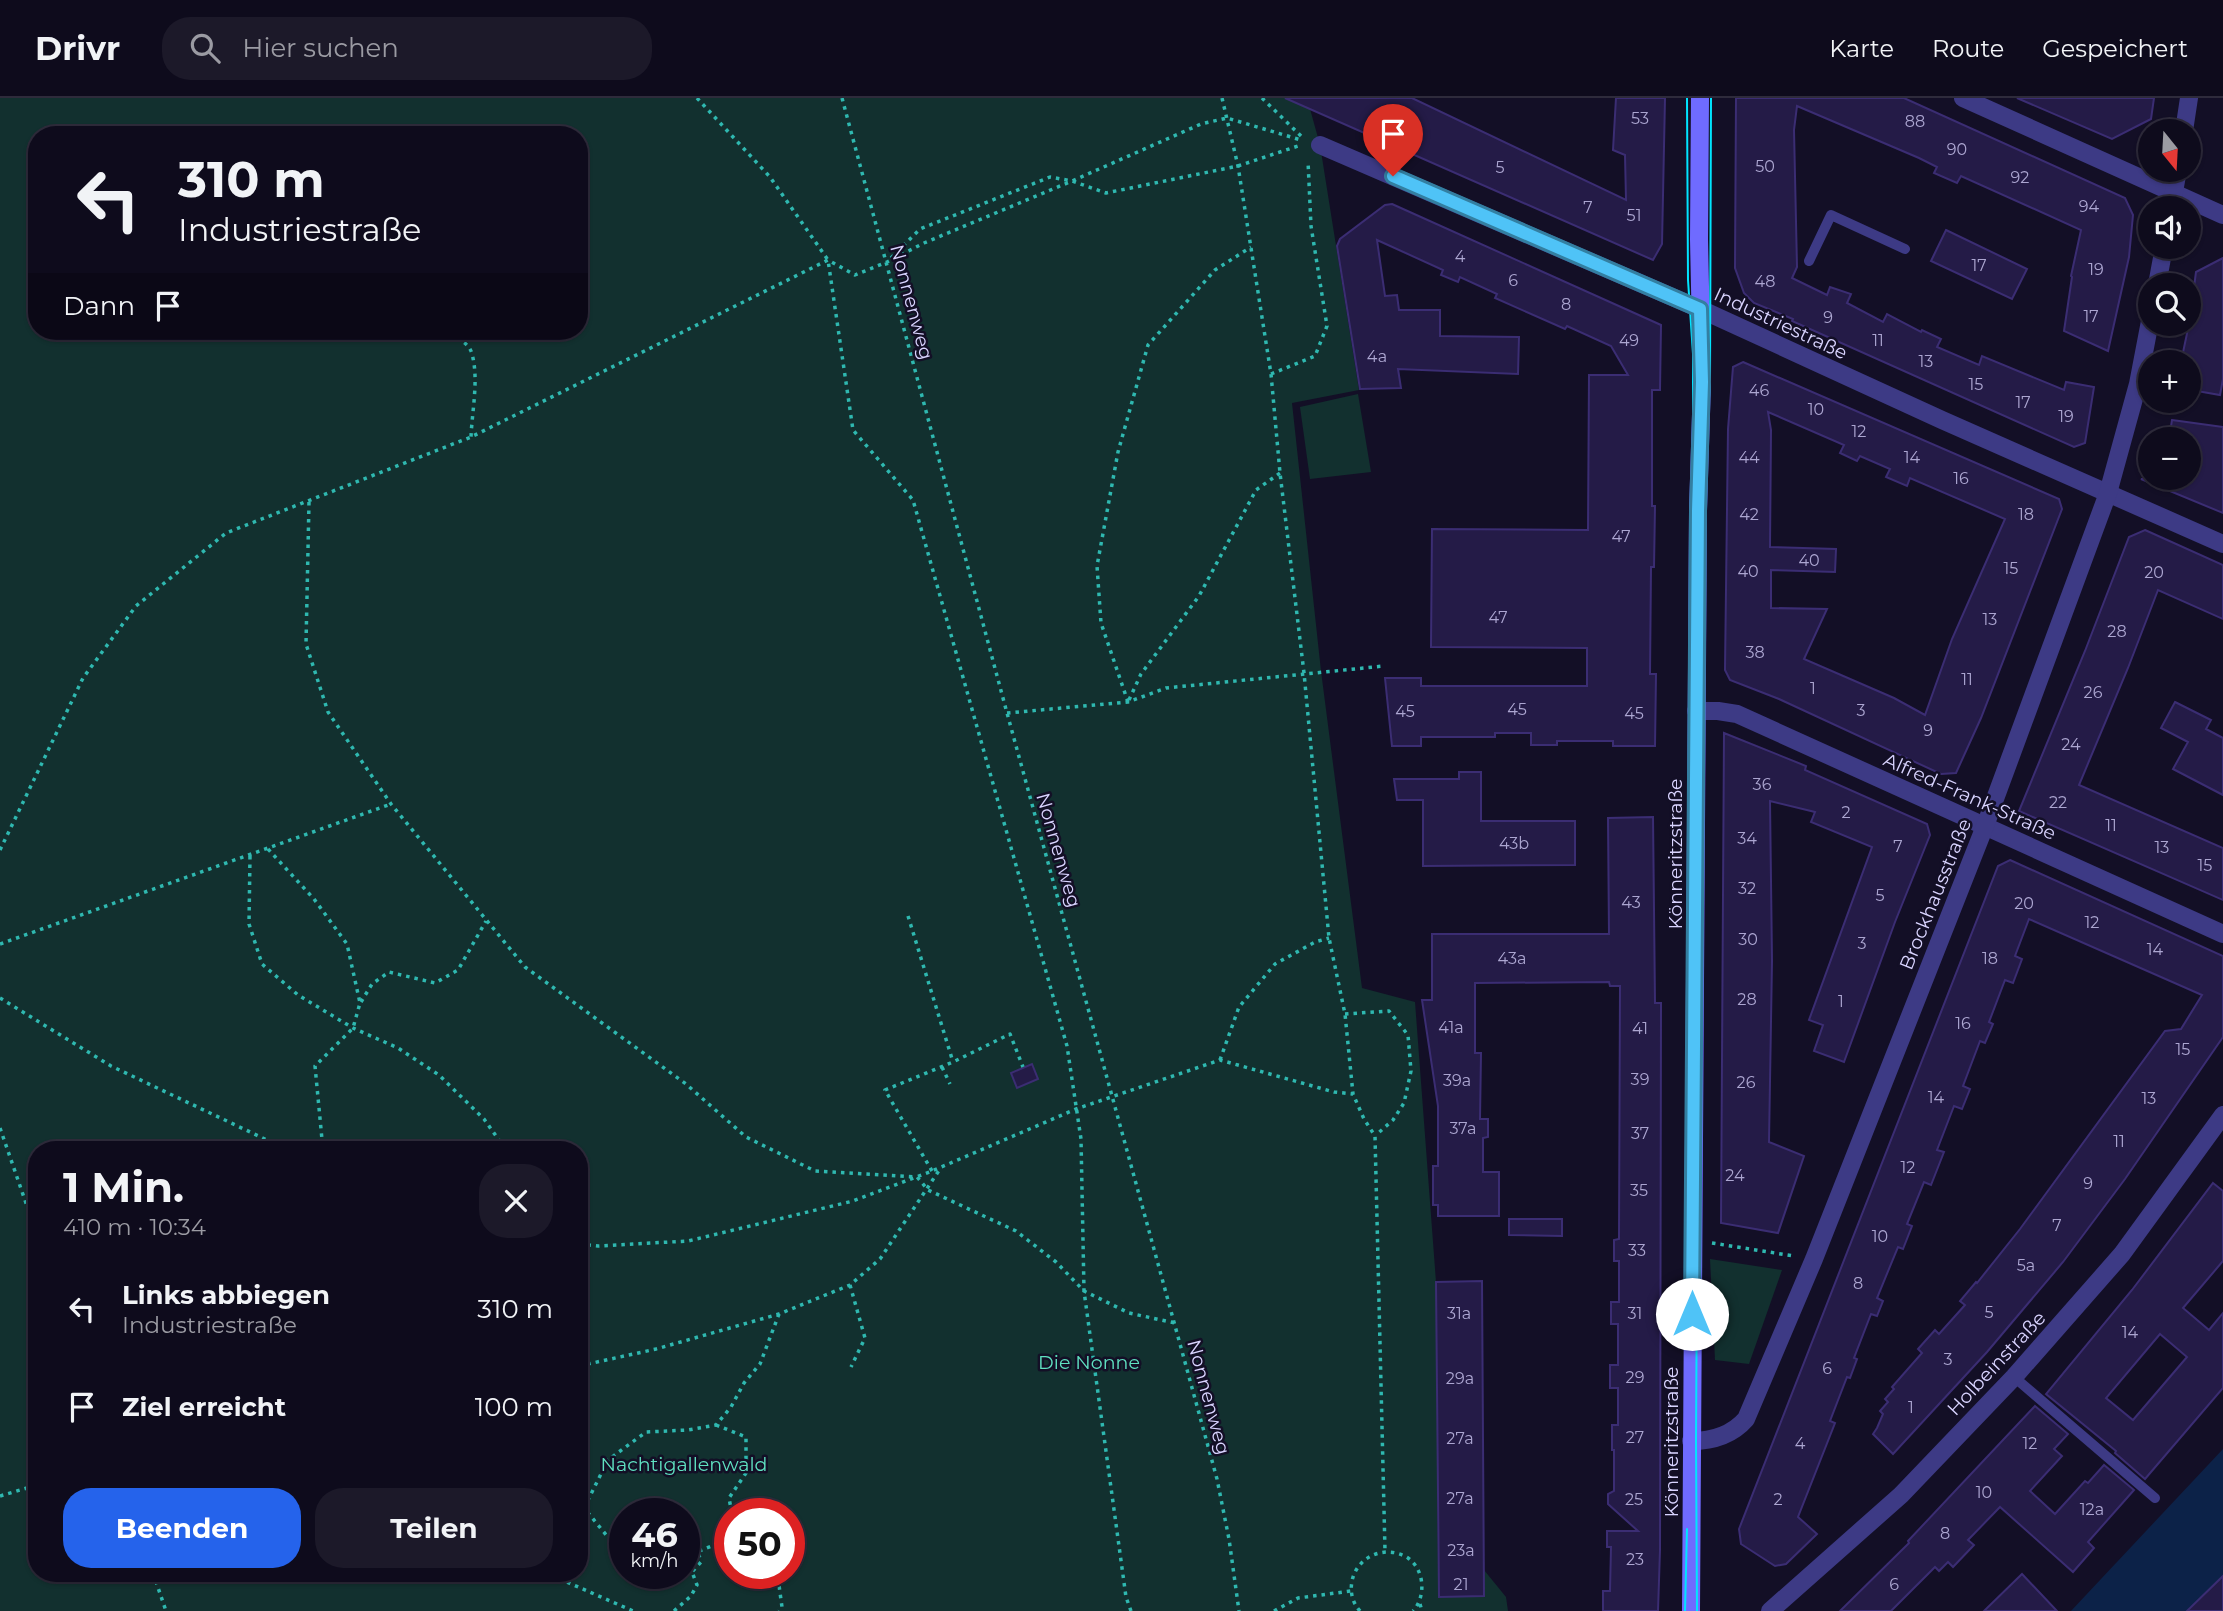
<!DOCTYPE html>
<html lang="de">
<head>
<meta charset="utf-8">
<style>
  :root { --surface:#0e0b1c; --page:#1c1929; --text:#f1f3f6; --muted:#9b9ba3; --line:#2e2b3b; --accent:#2563eb }
  body { margin:0; font-family:Montserrat,sans-serif; background:var(--page); color:var(--text); height:100vh; display:flex; flex-direction:column; font-size:26px; white-space:nowrap }
  * { box-sizing:border-box; margin:0 }
  p { font-size:23px; color:var(--muted) }
  .icon { flex:none; width:38px; height:38px; fill:none; stroke:currentColor; stroke-width:2; stroke-linecap:round; stroke-linejoin:round }
  .map { position:relative; flex:1; overflow:hidden }
  .details { position:absolute; left:28px; top:1043px; width:560px; height:441px; display:flex; flex-direction:column; background:var(--surface); border-radius:28px; box-shadow:0 2px 5px #0004,0 0 0 2px var(--line) }
  .details>* { flex:none }
  .hud { position:absolute; left:28px; top:28px; width:560px; height:214px; border-radius:28px; box-shadow:0 2px 5px #0004,0 0 0 2px var(--line); background:#0e0b1c; color:var(--text); overflow:hidden }
  .needle { width:46px; rotate:162deg }
  .fabs { position:absolute; left:2138px; top:21px; display:grid; gap:14px }
  .fabs a { display:grid; place-items:center; width:63px; height:63px; border-radius:50%; background:var(--surface); box-shadow:0 2px 5px #0004,0 0 0 2px var(--line); font-size:35px }
  .speed { position:absolute; left:609px; top:1400px; display:flex; gap:14px; font-size:35px; font-weight:700; text-align:center }
  .speed>* { display:grid; place-content:center; width:91px; height:91px; border-radius:50%; background:var(--surface); box-shadow:0 2px 5px #0004,0 0 0 2px var(--line); line-height:1 }
  .speed small { font-size:18px; font-weight:400 }
  .speed .limit { border:10px solid #d22; background:#fff; color:#111 }
  .pin { position:absolute; display:grid; place-items:center; width:60px; height:60px; color:#fff; margin:-72px -30px; border-radius:50% 50% 50% 0; rotate:-45deg; box-shadow:0 0 7px #0007 }
  .pin .icon { rotate:45deg }
  .me { position:absolute; width:77px; margin:-38px; rotate:0deg; stroke-linejoin:round; filter:drop-shadow(0 0 5px #0008) }
  .turn { display:flex; align-items:center; gap:24px; height:147px; padding:0 35px; font-size:32px }
  .turn .icon { width:91px; height:91px; stroke-width:2.5 }
  .turn b { display:block; font-size:49px; line-height:60px }
  .then { display:flex; align-items:center; height:66px; padding:0 35px; background:#0003; gap:14px; font-size:26px }
  .round { display:grid; place-items:center; flex:none; width:74px; height:74px; border-radius:28px; background:var(--page) }
  .headline { display:flex; align-items:center; justify-content:space-between; height:119px; padding:0 35px }
  h1 { font-size:42px; font-weight:700; line-height:52px }
  .cta { display:flex; gap:14px; margin-top:auto; padding:14px 35px }
  .cta a { flex:1; height:80px; border-radius:28px; background:var(--accent); color:#fff; font-size:28px; font-weight:700; line-height:80px; text-align:center }
  .cta a+a { background:var(--page); color:var(--text) }
  ul { padding:0; list-style:none }
  li { display:flex; align-items:center; gap:21px; height:98px; padding:0 35px }
  li div { flex:1 }
  li b { display:block; font-size:26px }
  li em { font-style:normal }
  header { display:flex; align-items:center; gap:42px; box-sizing:border-box; height:98px; padding:0 35px; background:var(--surface); border-bottom:2px solid var(--line) }
  header strong { font-size:33px }
  nav { display:flex; gap:38px; margin-inline-start:auto; font-size:24px }
  .search { width:490px; height:63px; background:var(--page); display:flex; align-items:center; gap:18px; box-sizing:border-box; padding:0 24px; border-radius:28px; color:var(--muted); font-size:26px }
  .map>svg:first-child { display:block }
  .green { fill:#12302f; fill-rule:evenodd }
  .water { fill:#0c2248 }
  .building { fill:#241b47; stroke:#3b2d73; stroke-width:2; fill-rule:evenodd }
  .lines { fill:none; stroke-linecap:round; stroke-linejoin:round }
  .path { stroke:#2fb8b0; stroke-width:3.5; stroke-dasharray:3.5 5; stroke-linecap:butt }
  .lane { stroke:#3d3a85; stroke-width:10 }
  .street { stroke:#3d3a85; stroke-width:18 }
  .secondary { stroke:#6f6bff; stroke-width:18 }
  .tram { stroke:#00e5ff; stroke-width:2 }
  .route-casing { stroke:#337fa1; stroke-width:18 }
  .route { stroke:#4fc3f7; stroke-width:12 }
  .labels { text-anchor:middle; stroke-width:5; stroke-linejoin:round; paint-order:stroke }
  .number-label { font-size:16px; fill:#aca6d1 }
  .street-label { font-size:19px; fill:#d9d4ff; stroke:#130f26 }
  .park-label { font-size:19px; fill:#5fe0c0; stroke:#130f26 }
</style>
</head>
<body>
<header>
<strong>Drivr</strong>
<div class="search"><svg class="icon" aria-label="search" viewBox="0 0 24 24"><circle cx="10" cy="10" r="6"/><path d="M15 15l6 6"/></svg>Hier suchen</div>
<nav><a>Karte</a><a>Route</a><a>Gespeichert</a></nav>
</header>
<div class="map">
<svg width="2223" height="1513" viewBox="0 0 2223 1513">
  <rect width="100%" height="100%" fill="#130f26"/>
  <g class="green">
    <path d="M0,0h1307l13,47 39,245 -67,13 29,268 41,317 53,14 21,280 2,288h46l22,27 2,14h-1508zM37,37h542v196h-542zM37,1052h542v423h-542zM625,1416h59v59h-59zM730,1416h59v59h-59z"/>
    <polygon points="1358,296 1371,374 1310,381 1300,309"/>
    <polygon points="1710,1161 1782,1172 1749,1266 1715,1262"/>
  </g>
  <polygon class="water" points="2223,1351 2223,1478 2187,1513 2071,1513"/>
  <g class="building">
    <polygon points="1285,0 1412,0 1626,102 1625,57 1613,52 1616,0 1665,0 1662,146 1653,162"/>
    <polygon points="1736,0 1904,0 2125,100 2133,117 2129,159 2108,253 2064,233 2072,179 2071,178 2081,132 1961,78 1957,85 1934,75 1937,69 1919,60 1797,8 1794,32 1797,169 1792,180 1827,197 1830,189 1851,196 1847,205 1883,224 1887,216 1921,234 1922,232 1941,241 1937,249 1979,267 1982,258 2064,292 2066,284 2094,289 2085,345 2074,349 1792,223 1793,221 1754,205 1744,195 1735,170"/>
    <polygon points="2017,0 2154,0 2151,21 2112,41"/>
    <polygon points="1392,106 1661,227 1660,292 1652,292 1652,408 1655,408 1654,469 1651,469 1650,576 1656,576 1655,648 1613,648 1613,643 1557,643 1557,647 1531,647 1531,635 1495,635 1495,639 1421,639 1421,648 1392,648 1385,580 1421,580 1421,588 1587,588 1587,550 1431,549 1432,431 1588,432 1589,277 1628,277 1611,248 1567,228 1565,231 1495,200 1497,196 1460,179 1458,184 1441,177 1443,172 1377,142 1385,198 1397,197 1399,212 1440,212 1440,238 1519,239 1518,276 1398,271 1401,290 1360,291 1337,148 1340,141 1385,107"/>
    <polygon points="1946,132 2027,171 2012,201 1931,163"/>
    <polygon points="2223,160 2223,281 2220,297 2191,292 2189,264 2181,264 2189,226 2196,174"/>
    <path d="M1743,264l316,137 3,10 -81,209 -25,55 -15,1 -162,-75 -49,-19 -5,-10 3,-241 5,-62zM1768,314l76,33 -4,8 17,8 3,-5 30,13 -4,8 21,9 3,-8 95,41 -53,120 -27,76 -31,-17 -90,-39 23,-50 -56,-1v-38l64,2 1,-23 -66,-2 1,-117z"/>
    <polygon points="2172,322 2223,329 2223,415 2141,381 2189,380 2189,341 2169,341"/>
    <polygon points="2145,432 2223,467 2223,521 2158,492 2128,570 2079,687 2223,750 2223,802 2019,713 2085,553 2129,439"/>
    <polygon points="2175,604 2211,622 2206,631 2223,640 2223,697 2173,671 2188,644 2161,630"/>
    <polygon points="1724,635 1806,668 1805,672 1927,726 1930,737 1895,824 1844,964 1814,953 1823,927 1809,922 1872,749 1811,724 1815,714 1770,703 1772,863 1769,1044 1804,1058 1778,1135 1721,1125"/>
    <polygon points="1459,674 1481,674 1481,723 1575,723 1575,767 1423,768 1423,702 1397,702 1394,681 1459,681"/>
    <polygon points="1653,719 1655,905 1661,905 1660,1452 1658,1513 1603,1513 1603,1493 1610,1493 1611,1449 1607,1449 1607,1433 1638,1433 1608,1406 1608,1396 1614,1393 1614,1352 1612,1352 1612,1327 1618,1327 1618,1290 1610,1290 1610,1267 1618,1267 1618,1226 1611,1226 1611,1204 1619,1204 1619,1163 1614,1163 1614,1142 1619,1141 1620,888 1610,888 1609,884 1475,885 1475,955 1481,955 1480,1021 1488,1021 1488,1039 1483,1040 1483,1074 1499,1074 1499,1118 1438,1118 1438,1107 1433,1107 1433,1068 1438,1068 1438,1008 1422,902 1432,902 1432,836 1609,836 1608,720"/>
    <polygon points="2010,762 2223,858 2223,939 2125,1081 2063,1164 1987,1254 1893,1356 1873,1336 1877,1330 1883,1316 1880,1313 1888,1304 1885,1301 1894,1291 1892,1289 1922,1255 1918,1251 1935,1232 1939,1236 1965,1207 1960,1203 1976,1184 1977,1185 2020,1131 2165,933 2181,931 2202,897 2029,821 2015,858 2022,861 2013,885 2005,882 1989,924 1993,926 1985,945 1980,943 1963,988 1970,991 1962,1011 1954,1008 1937,1052 1944,1054 1931,1087 1924,1084 1907,1126 1912,1128 1903,1151 1898,1149 1877,1200 1883,1203 1877,1218 1871,1216 1854,1260 1857,1261 1850,1280 1847,1279 1830,1323 1835,1325 1798,1419 1817,1436 1786,1466 1775,1468 1741,1446 1739,1431 1998,768"/>
    <polygon points="1032,966 1038,981 1017,990 1011,975"/>
    <path d="M2213,1085l10,8v70l-40,47 26,22 14,-17v75l-78,91 -30,-26 1,-2 -70,-57 86,-104zM2160,1236l27,23 -54,63 -27,-22z"/>
    <polygon points="1509,1121 1562,1121 1562,1138 1509,1137"/>
    <polygon points="1482,1183 1484,1498 1439,1499 1436,1184"/>
    <polygon points="2035,1308 2068,1336 2054,1351 2062,1358 2030,1393 2055,1416 2085,1383 2088,1385 2104,1367 2134,1392 2088,1444 2094,1450 2073,1474 2000,1409 1968,1442 1974,1447 1953,1469 1948,1464 1939,1473 1935,1469 1891,1513 1840,1513 1909,1445 1908,1443"/>
    <polygon points="2022,1476 2057,1513 1984,1513"/>
    <polygon points="2223,1478 2223,1513 2187,1513"/>
  </g>
  <g class="lines">
    <g class="path">
      <polyline points="697,0 770,79 828,162 853,332 913,402 1067,948 1081,1041 1084,1193 1126,1499 1131,1513"/>
      <polyline points="842,0 1007,615 1217,1381 1229,1441 1239,1513"/>
      <polyline points="1222,0 1238,68 1271,276 1280,375 1304,575 1329,840 1345,916 1353,996 1364,1021 1375,1038 1385,1453"/>
      <polyline points="1262,0 1303,40"/>
      <polyline points="891,160 920,131 1050,79 1072,83 1106,95 1238,68 1301,47"/>
      <path d="M457,240c7,4 13,8 15,16 7,25 0,57 -1,83"/>
      <polyline points="1271,276 1315,258 1327,228 1311,128 1308,63"/>
      <polyline points="309,404 306,546 328,614 391,706 525,869 686,986 746,1039 815,1073 917,1079 928,1092 1016,1133 1056,1164 1084,1193 1129,1215 1175,1225"/>
      <polyline points="1129,602 1141,576 1199,498 1256,392 1280,375"/>
      <polyline points="1128,604 1101,525 1097,468 1118,354 1148,247 1215,172 1251,149"/>
      <polyline points="1007,615 1128,604 1166,590 1384,568"/>
      <polyline points="268,751 314,801 347,846 360,905 353,930 315,968 323,1052"/>
      <polyline points="0,752 83,580 136,508 226,435 471,339 828,162 855,177 887,164 924,145 1072,83 1201,26 1227,20 1301,42"/>
      <polyline points="250,758 249,826 262,866 298,897 353,930 398,950 439,977 484,1021 506,1052"/>
      <polyline points="908,818 953,964"/>
      <polyline points="0,846 391,706"/>
      <polyline points="0,900 111,968 288,1052"/>
      <polyline points="361,904 372,886 389,874 435,885 458,872 486,823"/>
      <polyline points="1345,916 1389,913 1408,937 1411,973 1404,1005 1393,1022 1376,1037"/>
      <polyline points="1220,962 1239,909 1275,866 1315,844 1329,840"/>
      <polyline points="942,969 950,986"/>
      <polyline points="0,1030 37,1137"/>
      <polyline points="932,1073 885,992 953,964 1010,936 1023,969"/>
      <polyline points="1712,1145 1794,1158"/>
      <polyline points="579,1146 598,1148 688,1143 853,1103 932,1073 1076,1011 1220,962 1334,994 1353,996"/>
      <polyline points="850,1187 865,1240 851,1269"/>
      <polyline points="579,1268 656,1251 779,1216 850,1187 880,1161 940,1071"/>
      <polyline points="716,1327 746,1339 746,1375 729,1400 732,1416"/>
      <polyline points="0,1398 37,1387"/>
      <polyline points="720,1445 720,1435 730,1423"/>
      <polyline points="625,1451 617,1450 584,1410 608,1362 646,1334 688,1332 716,1327 731,1309 744,1285 760,1266 779,1216"/>
      <polyline points="684,1452 691,1451 698,1454 701,1464 692,1474 684,1473"/>
      <polyline points="699,1453 720,1445 730,1446"/>
      <polyline points="153,1475 166,1513"/>
      <polyline points="553,1475 560,1481 633,1513"/>
      <polyline points="771,1475 778,1480 782,1509 779,1513"/>
      <polyline points="1420,1506 1422,1513"/>
      <polyline points="674,1513 691,1498 697,1487 692,1474"/>
      <polyline points="1274,1513 1298,1500 1351,1493"/>
      <path d="M1360,1513c-8,-9 -10,-19 -8,-30 5,-25 34,-37 56,-23 17,12 18,39 5,53"/>
    </g>
    <g class="lane">
      <polyline points="1809,163 1831,117 1905,151"/>
      <polyline points="2014,1279 2155,1400"/>
    </g>
    <g class="street">
      <polyline points="1963,0 2223,117"/>
      <polyline points="2184,33 2189,0"/>
      <polyline points="1320,47 1700,211 1942,322 2223,446"/>
      <polyline points="2171,110 2178,72"/>
      <polyline points="2157,187 2164,149"/>
      <polyline points="1696,613 1718,613 1737,616 2223,836"/>
      <path d="M1691,1343c22,0 41,-6 55,-22l68,-160 171,-433 123,-333 30,-109 13,-68"/>
      <polyline points="1770,1513 1901,1397 2014,1279 2122,1156 2223,1017"/>
    </g>
    <polyline class="secondary" points="1691,1513 1698,413 1702,284 1699,141 1700,0"/>
    <g class="tram">
      <polyline points="1687,0 1688,182 1693,256 1693,441"/>
      <polyline points="1685,1513 1687,1431"/>
      <polyline points="1697,1513 1696,1343 1701,472 1710,279 1711,0"/>
    </g>
  </g>
  <g class="lines">
    <defs>
      <polyline id="route" points="1393,78 1700,211 1702,284 1698,413 1692,1216"/>
    </defs>
    <use href="#route" class="route-casing"/>
    <use href="#route" class="route"/>
  </g>
  <g class="labels">
    <g class="number-label">
      <text x="1640" y="26">53</text>
      <text x="1915" y="29">88</text>
      <text x="1957" y="57">90</text>
      <text x="1765" y="74">50</text>
      <text x="1500" y="75">5</text>
      <text x="2020" y="85">92</text>
      <text x="2089" y="114">94</text>
      <text x="1588" y="115">7</text>
      <text x="1634" y="123">51</text>
      <text x="1460" y="164">4</text>
      <text x="1979" y="173">17</text>
      <text x="2096" y="177">19</text>
      <text x="1513" y="188">6</text>
      <text x="1765" y="189">48</text>
      <text x="1566" y="212">8</text>
      <text x="2091" y="224">17</text>
      <text x="1828" y="225">9</text>
      <text x="1629" y="248">49</text>
      <text x="1878" y="248">11</text>
      <text x="1377" y="264">4a</text>
      <text x="1926" y="269">13</text>
      <text x="1976" y="292">15</text>
      <text x="1759" y="298">46</text>
      <text x="2023" y="310">17</text>
      <text x="1816" y="317">10</text>
      <text x="2066" y="324">19</text>
      <text x="1859" y="339">12</text>
      <text x="1749" y="365">44</text>
      <text x="1912" y="365">14</text>
      <text x="1961" y="386">16</text>
      <text x="1749" y="422">42</text>
      <text x="2026" y="422">18</text>
      <text x="1621" y="444">47</text>
      <text x="1809" y="468">40</text>
      <text x="2011" y="476">15</text>
      <text x="1748" y="479">40</text>
      <text x="2154" y="480">20</text>
      <text x="1498" y="525">47</text>
      <text x="1990" y="527">13</text>
      <text x="2117" y="539">28</text>
      <text x="1755" y="560">38</text>
      <text x="1967" y="587">11</text>
      <text x="1813" y="596">1</text>
      <text x="2093" y="600">26</text>
      <text x="1517" y="617">45</text>
      <text x="1861" y="618">3</text>
      <text x="1405" y="619">45</text>
      <text x="1634" y="621">45</text>
      <text x="1928" y="638">9</text>
      <text x="2071" y="652">24</text>
      <text x="1762" y="692">36</text>
      <text x="2058" y="710">22</text>
      <text x="1846" y="720">2</text>
      <text x="2111" y="733">11</text>
      <text x="1747" y="746">34</text>
      <text x="1514" y="751">43b</text>
      <text x="1898" y="754">7</text>
      <text x="2162" y="755">13</text>
      <text x="2205" y="773">15</text>
      <text x="1747" y="796">32</text>
      <text x="1880" y="803">5</text>
      <text x="1631" y="810">43</text>
      <text x="2024" y="811">20</text>
      <text x="2092" y="830">12</text>
      <text x="1748" y="847">30</text>
      <text x="1862" y="851">3</text>
      <text x="2155" y="857">14</text>
      <text x="1512" y="866">43a</text>
      <text x="1990" y="866">18</text>
      <text x="1747" y="907">28</text>
      <text x="1841" y="909">1</text>
      <text x="1963" y="931">16</text>
      <text x="1451" y="935">41a</text>
      <text x="1640" y="936">41</text>
      <text x="2183" y="957">15</text>
      <text x="1640" y="987">39</text>
      <text x="1457" y="988">39a</text>
      <text x="1746" y="990">26</text>
      <text x="1936" y="1005">14</text>
      <text x="2149" y="1006">13</text>
      <text x="1463" y="1036">37a</text>
      <text x="1640" y="1041">37</text>
      <text x="2119" y="1049">11</text>
      <text x="1908" y="1075">12</text>
      <text x="1735" y="1083">24</text>
      <text x="2088" y="1091">9</text>
      <text x="1639" y="1098">35</text>
      <text x="2057" y="1133">7</text>
      <text x="1880" y="1144">10</text>
      <text x="1637" y="1158">33</text>
      <text x="2026" y="1173">5a</text>
      <text x="1858" y="1191">8</text>
      <text x="1989" y="1220">5</text>
      <text x="1459" y="1221">31a</text>
      <text x="1635" y="1221">31</text>
      <text x="2130" y="1240">14</text>
      <text x="1948" y="1267">3</text>
      <text x="1827" y="1276">6</text>
      <text x="1635" y="1285">29</text>
      <text x="1460" y="1286">29a</text>
      <text x="1911" y="1315">1</text>
      <text x="1635" y="1345">27</text>
      <text x="1460" y="1346">27a</text>
      <text x="1800" y="1351">4</text>
      <text x="2030" y="1351">12</text>
      <text x="1984" y="1400">10</text>
      <text x="1460" y="1406">27a</text>
      <text x="1634" y="1407">25</text>
      <text x="1778" y="1407">2</text>
      <text x="2092" y="1417">12a</text>
      <text x="1945" y="1441">8</text>
      <text x="1461" y="1458">23a</text>
      <text x="1635" y="1467">23</text>
      <text x="1461" y="1492">21</text>
      <text x="1894" y="1492">6</text>
    </g>
    <g class="street-label">
      <text transform="translate(912 204) rotate(75)" y="7">Nonnenweg</text>
      <text transform="translate(1781 225) rotate(25)" y="7">Industriestraße</text>
      <text transform="translate(1970 698) rotate(24)" y="7">Alfred-Frank-Straße</text>
      <text transform="translate(1059 752) rotate(74)" y="7">Nonnenweg</text>
      <text transform="translate(1675 756) rotate(-90)" y="7">Könneritzstraße</text>
      <text transform="translate(1935 796) rotate(-68)" y="7">Brockhausstraße</text>
      <text transform="translate(1996 1265) rotate(-47)" y="7">Holbeinstraße</text>
      <text transform="translate(1209 1299) rotate(75)" y="7">Nonnenweg</text>
      <text transform="translate(1671 1344) rotate(-90)" y="7">Könneritzstraße</text>
    </g>
    <g class="park-label">
      <text x="1089" y="1271">Die Nonne</text>
      <text x="684" y="1373">Nachtigallenwald</text>
    </g>
  </g>
</svg>
<div class="fabs">
<a><svg class="needle" viewBox="-14 -14 28 28"><path d="M0-13l5 13h-10z" fill="#e53935"/><path d="M0 13l5-13h-10z" fill="#9b9ba3"/></svg></a>
<a><svg class="icon" aria-label="sound" viewBox="0 0 24 24"><path d="M4 9h4l5-4v14l-5-4H4zM17 9q2 3 0 6"/></svg></a>
<a><svg class="icon" aria-label="search" viewBox="0 0 24 24"><circle cx="10" cy="10" r="6"/><path d="M15 15l6 6"/></svg></a>
<a>+</a>
<a>−</a>
</div>
<div class="speed"><div>46<small>km/h</small></div><div class="limit">50</div></div>
<div class="pin" style="left:1393px;top:78px;background:#d93025"><svg class="icon" aria-label="arrive" viewBox="0 0 24 24"><path d="M6 21V4h12l-3 4 3 4H6"/></svg></div>
<svg class="me" style="left:1692px;top:1216px" viewBox="-20 -20 40 40"><circle r="19" fill="#fff"/><path d="M0-13L10 11 0 6-10 11z" fill="#4fc3f7"/></svg>
<div class="hud">
<div class="turn"><svg class="icon" aria-label="left" viewBox="0 0 24 24"><path d="M17 20v-9H6M10 6l-5 5 5 5"/></svg><div><b>310 m</b>Industriestraße</div></div>
<div class="then">Dann<svg class="icon" aria-label="arrive" viewBox="0 0 24 24"><path d="M6 21V4h12l-3 4 3 4H6"/></svg></div>
</div>
<section class="details">
<div class="headline"><div><h1>1 Min.</h1><p>410 m · 10:34</p></div><a class="round"><svg class="icon" aria-label="close" viewBox="0 0 24 24"><path d="M6 6l12 12M18 6L6 18"/></svg></a></div>
<ul>
<li><svg class="icon" aria-label="left" viewBox="0 0 24 24"><path d="M17 20v-9H6M10 6l-5 5 5 5"/></svg><div><b>Links abbiegen</b><p>Industriestraße</p></div><em>310 m</em></li>
<li><svg class="icon" aria-label="arrive" viewBox="0 0 24 24"><path d="M6 21V4h12l-3 4 3 4H6"/></svg><div><b>Ziel erreicht</b></div><em>100 m</em></li>
</ul>
<div class="cta"><a>Beenden</a><a>Teilen</a></div>
</section>
</div>
</body>
</html>
